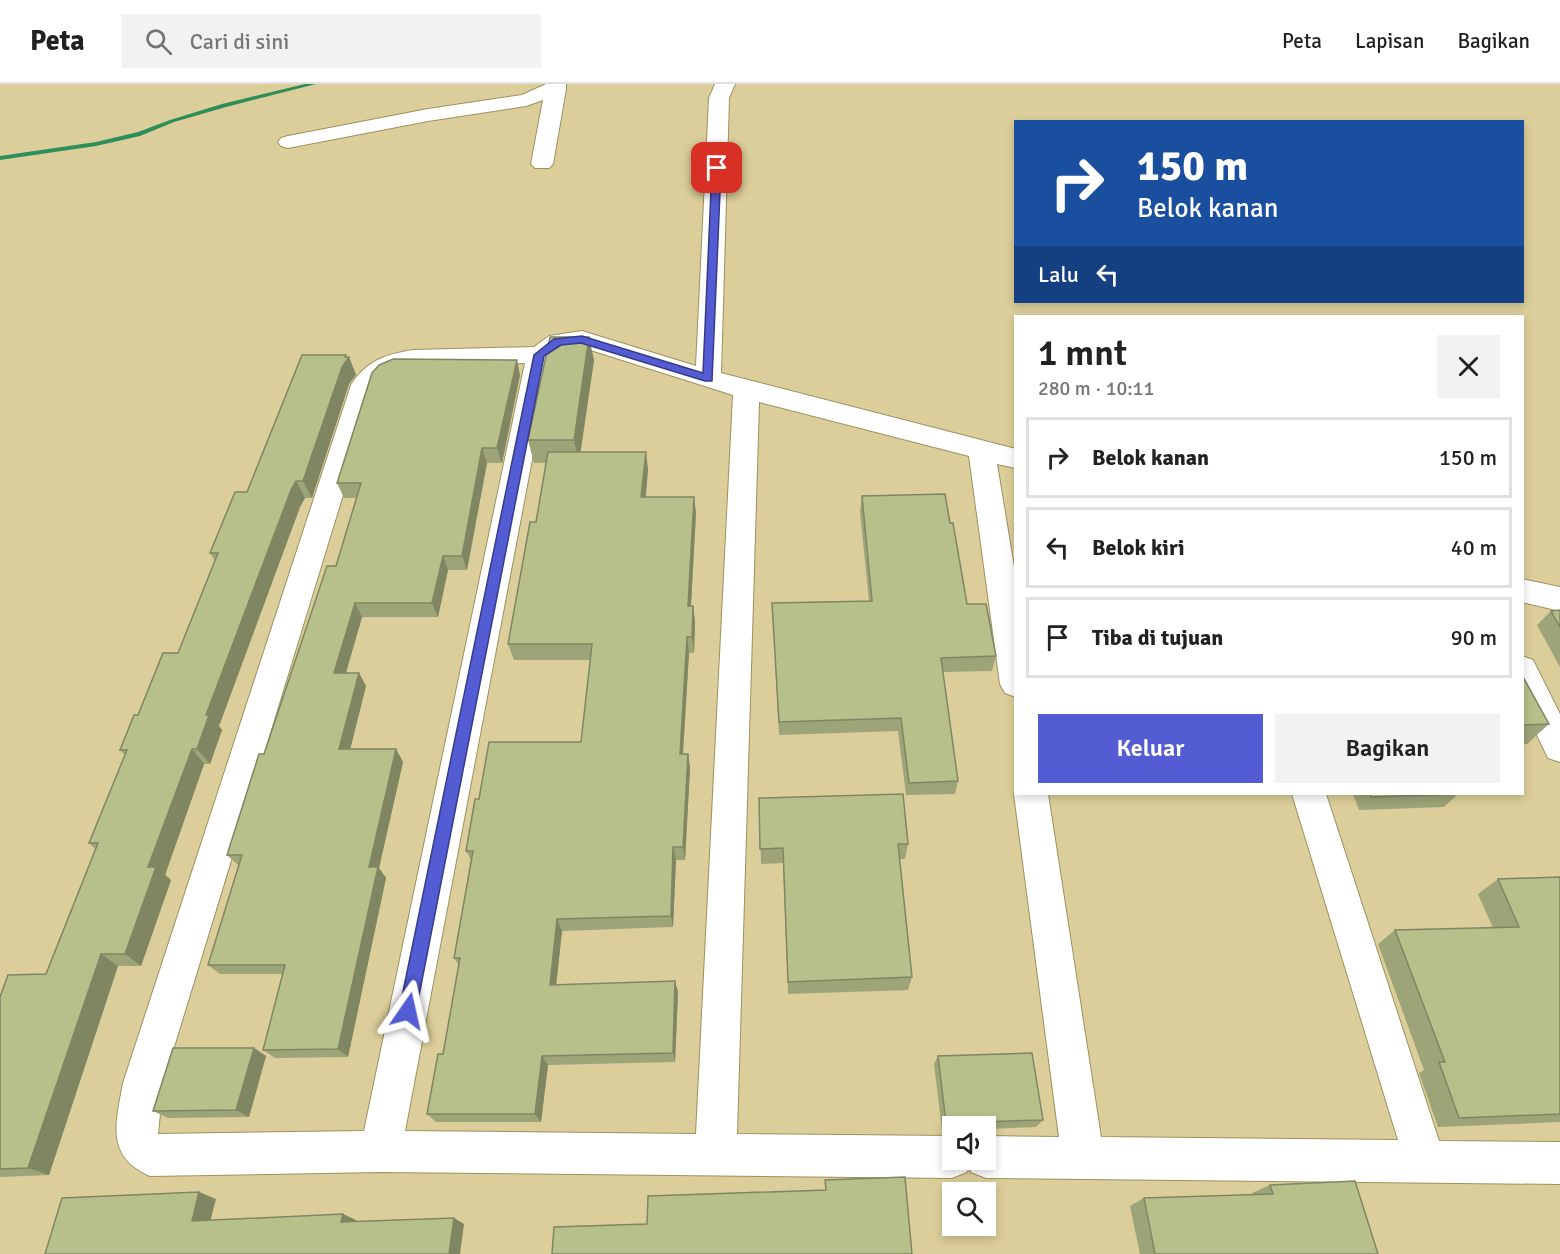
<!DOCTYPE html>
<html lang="id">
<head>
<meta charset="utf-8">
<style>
  :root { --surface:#fff; --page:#f2f2f2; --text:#222; --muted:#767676; --line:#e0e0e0; --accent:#535cd3 }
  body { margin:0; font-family:Signika,sans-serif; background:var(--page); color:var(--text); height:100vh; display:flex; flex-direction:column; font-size:22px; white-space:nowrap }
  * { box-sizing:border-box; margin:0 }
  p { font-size:20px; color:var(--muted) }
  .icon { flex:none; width:33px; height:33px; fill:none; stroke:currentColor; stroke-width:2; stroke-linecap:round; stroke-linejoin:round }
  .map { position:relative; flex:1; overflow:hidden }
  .details { position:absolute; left:1014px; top:231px; width:510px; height:480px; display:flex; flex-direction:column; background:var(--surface); border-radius:0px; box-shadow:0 3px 9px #0003 }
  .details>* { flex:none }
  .top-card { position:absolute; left:1014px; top:36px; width:510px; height:183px; border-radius:0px; box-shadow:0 3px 9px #0003; background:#1a4fa0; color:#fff; overflow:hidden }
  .controls { position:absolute; left:942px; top:1032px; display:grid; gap:12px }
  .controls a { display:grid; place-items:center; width:54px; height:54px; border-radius:0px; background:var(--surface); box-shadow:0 3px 9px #0003; font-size:30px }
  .pin { position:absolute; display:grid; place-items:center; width:51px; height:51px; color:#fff; margin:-26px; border-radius:12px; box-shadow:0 3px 9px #0006 }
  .me { position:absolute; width:66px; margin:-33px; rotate:11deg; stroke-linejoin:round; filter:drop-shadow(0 0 4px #0008) }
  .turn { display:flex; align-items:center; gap:21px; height:126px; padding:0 24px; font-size:27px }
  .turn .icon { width:78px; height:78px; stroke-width:2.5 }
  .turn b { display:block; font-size:42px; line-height:51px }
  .then { display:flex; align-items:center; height:57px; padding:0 24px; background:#0003; gap:12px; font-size:22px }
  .round { display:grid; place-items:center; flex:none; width:63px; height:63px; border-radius:0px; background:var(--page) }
  .overview { display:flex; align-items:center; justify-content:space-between; height:102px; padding:0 24px }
  h1 { font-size:36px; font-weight:600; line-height:45px }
  .primary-button { display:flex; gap:12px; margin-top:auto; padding:12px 24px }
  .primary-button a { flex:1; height:69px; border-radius:0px; background:var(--accent); color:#fff; font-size:24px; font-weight:600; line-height:69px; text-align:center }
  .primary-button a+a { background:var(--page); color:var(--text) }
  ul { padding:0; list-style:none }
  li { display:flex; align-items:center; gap:18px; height:81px; margin:0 12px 9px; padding:0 12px; border:3px solid var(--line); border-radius:0px }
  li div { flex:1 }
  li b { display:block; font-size:22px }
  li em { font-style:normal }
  header { display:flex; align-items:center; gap:36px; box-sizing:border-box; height:84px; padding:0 30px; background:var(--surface); border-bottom:2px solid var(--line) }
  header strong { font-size:28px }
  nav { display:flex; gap:33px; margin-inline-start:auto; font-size:21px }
  .search { width:420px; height:54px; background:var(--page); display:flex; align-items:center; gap:15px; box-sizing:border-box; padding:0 21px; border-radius:0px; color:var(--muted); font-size:22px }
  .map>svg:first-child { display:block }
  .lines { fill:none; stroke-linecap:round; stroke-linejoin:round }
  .stream { fill:#2e8e59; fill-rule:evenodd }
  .street-casing { stroke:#9e915f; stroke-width:2 }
  .street { fill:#fff; fill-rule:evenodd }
  .wall { fill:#9da478 }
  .shaded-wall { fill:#808661 }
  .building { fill:#b7bf8b; stroke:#808661; stroke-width:1.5 }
  .route { fill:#535cd3; stroke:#363c89; stroke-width:1.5 }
</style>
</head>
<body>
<header>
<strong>Peta</strong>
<div class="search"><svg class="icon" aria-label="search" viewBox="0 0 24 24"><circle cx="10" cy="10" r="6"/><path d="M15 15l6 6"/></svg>Cari di sini</div>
<nav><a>Peta</a><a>Lapisan</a><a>Bagikan</a></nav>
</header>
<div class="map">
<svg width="1560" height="1170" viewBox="0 0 1560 1170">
  <rect width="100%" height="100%" fill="#dcce9a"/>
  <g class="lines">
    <polygon class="stream" points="305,0 316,0 226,23 174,38 140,52 96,62 0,76 0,72 96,58 138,48 170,36 222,20"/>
    <defs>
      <g id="street">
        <polygon points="546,0 566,0 566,5 553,80 549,84 535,84 531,80 543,16 526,22 428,37 288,64 281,62 278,58 281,54 288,52 428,25 522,11"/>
        <path d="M715,0h20l-6,14 -8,275 295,76v19l-19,-4 19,115v118l-11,-4 -5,-9 -31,-228 -210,-54 -22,732 215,2v24h34v-24l73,1 -45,-343 2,-3v3h32l53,343 297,3 -106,-346h34l113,347 121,1v42l-574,-6 -15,-6 -2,-6 -2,6 -15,6 -572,-6 -230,4c-45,-19 -34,-54 -27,-93l228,-698c15,-24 35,-31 62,-35l121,-3 15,-11 33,-5 114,35 13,-268zM581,263l152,48 -37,739 -291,-3 146,-772 14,-10zM525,279l-161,768 -206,3 5,-51 213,-696 7,-9 30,-12z"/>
        <polygon points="1522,495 1560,503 1560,527 1522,518"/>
        <polygon points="1522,572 1533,576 1560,630 1560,678 1548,674 1522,620"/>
      </g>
    </defs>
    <use href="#street" class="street-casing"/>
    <use href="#street" class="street"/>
  </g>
  <g class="wall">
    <polygon points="347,273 349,273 356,291 349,300 312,414 305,414 300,423 219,642 222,646 210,680 204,680 165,791 171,796 141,882 118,882 49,1091 0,1093 0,913 46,890 96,766 89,759 125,671 120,666 138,631 178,569 215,477 210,469 247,408"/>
    <polygon points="594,276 580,368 648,385 646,413 694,413 696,429 691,522 693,522 695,538 694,569 689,569 683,670 688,670 690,684 685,776 676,776 673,843 562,847 556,901 675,897 678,908 675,978 548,981 541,1038 436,1038 427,1030 443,970 459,881 454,874 471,776 466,767 479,715 581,658 590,576 514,576 508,560 536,438 546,379 534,379 528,356"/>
    <polygon points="520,291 502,379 487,379 467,486 448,486 438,533 362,533 346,589 359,589 366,602 350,665 396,665 403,678 379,784 386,794 348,973 275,974 263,966 283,890 220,890 208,881 239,782 227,771 264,670 336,482 357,414 344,414 337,399"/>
    <polygon points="862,412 967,520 996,572 992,587 943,588 958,697 955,710 906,711 898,647 779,651 772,519 869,517 860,427"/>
    <polygon points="1560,526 1560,583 1537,541 1551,527"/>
    <polygon points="1522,591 1549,640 1527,660 1522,660"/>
    <polygon points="1353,710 1458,710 1444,723 1359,726"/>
    <polygon points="759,714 908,760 905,775 900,775 912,893 908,906 788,910 783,779 761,780"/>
    <polygon points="1560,793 1560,1038 1438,1043 1419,989 1424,986 1378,860 1395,846 1493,844 1478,810 1498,795"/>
    <polygon points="254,964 266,972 249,1033 168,1034 153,1027"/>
    <polygon points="938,972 1043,1036 1036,1043 986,1045 986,1042 952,1042 952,1046 942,1046 934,980"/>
    <polygon points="1270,1101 1378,1170 1140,1170 1130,1122 1144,1114 1253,1111 1252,1109"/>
  </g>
  <g class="shaded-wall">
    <polygon points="589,253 594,276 579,379 574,356"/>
    <polygon points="346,271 347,275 349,273 356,291 349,300 312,414 303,397"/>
    <polygon points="517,276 520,291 502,379 497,364"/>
    <polygon points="482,364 487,379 467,486 462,472"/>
    <polygon points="646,368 648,385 644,430 641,413"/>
    <polygon points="296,397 305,414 300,423 219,642 222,646 210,680 197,665 206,631 291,406"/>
    <polygon points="694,413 696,429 690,538 688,522"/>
    <polygon points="443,472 448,486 438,533 432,519"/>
    <polygon points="355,519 362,533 342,602 334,589"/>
    <polygon points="693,522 695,538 694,569 692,553"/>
    <polygon points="687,553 689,569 682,684 680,670"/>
    <polygon points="359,589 366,602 347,678 339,665"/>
    <polygon points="192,665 204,680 165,791 171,796 141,882 125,870 148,783"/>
    <polygon points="396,665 403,678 379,784 386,794 348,973 338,965 369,783"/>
    <polygon points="688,670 690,684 685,776 683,763"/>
    <polygon points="673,763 676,776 673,843 671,832"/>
    <polygon points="557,835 562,847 555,912 550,901"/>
    <polygon points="101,870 118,882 49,1091 28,1084"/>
    <polygon points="675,897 678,908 675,978 673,969"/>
    <polygon points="254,964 266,972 249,1033 236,1026"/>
    <polygon points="542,972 548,981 541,1038 535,1030"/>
    <polygon points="199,1108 216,1115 209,1142 192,1137"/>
    <polygon points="343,1130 356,1136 355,1144 341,1138"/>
    <polygon points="454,1134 464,1140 460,1170 449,1170"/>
  </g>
  <g class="building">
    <polygon points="550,253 589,253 574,356 528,356"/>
    <polygon points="302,271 346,271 345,273 349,273 342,283 303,397 296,397 291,406 206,631 209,631 197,665 192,665 148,783 156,783 125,870 101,870 28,1084 0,1085 0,913 8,891 46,890 98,759 89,759 127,666 120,666 134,631 138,631 163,569 178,569 218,469 210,469 235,408 247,408"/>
    <polygon points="393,275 517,276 497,364 482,364 462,472 443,472 432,519 355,519 334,589 359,589 339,665 396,665 369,783 378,783 338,965 263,966 285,881 208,881 242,771 227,771 259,670 264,670 327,482 336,482 361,399 337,399 372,289 379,281"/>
    <polygon points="548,368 646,368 641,413 694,413 688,522 693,522 692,553 687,553 680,670 688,670 683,763 673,763 671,832 557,835 550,901 675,897 673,969 542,972 535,1030 427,1030 438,970 443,970 460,874 454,874 473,767 466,767 475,715 479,715 489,658 581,658 592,560 508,560 530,438 536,438"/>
    <polygon points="945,410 950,439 953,439 967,520 986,520 996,572 941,574 958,697 909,699 901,634 779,638 772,519 872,517 862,412"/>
    <polygon points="1560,526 1560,543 1551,527"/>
    <polygon points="1522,591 1549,640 1522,641"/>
    <polygon points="903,710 908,760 898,760 912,893 788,898 783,764 760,765 759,714"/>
    <polygon points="1370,710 1458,710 1371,713"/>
    <polygon points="1560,793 1560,1030 1459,1034 1439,978 1445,978 1395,846 1519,843 1498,795"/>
    <polygon points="173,964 254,964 236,1026 153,1027"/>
    <polygon points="1032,969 1043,1036 946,1039 938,972"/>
    <polygon points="905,1093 912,1170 552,1170 554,1143 647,1140 648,1112 826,1106 825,1096"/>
    <polygon points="1355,1097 1378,1170 1155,1170 1144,1114 1273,1110 1270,1101"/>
    <polygon points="199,1108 192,1137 343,1130 341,1138 454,1134 449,1170 45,1170 62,1114"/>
  </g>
  <polygon class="route" points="717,81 721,84 712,297 705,297 581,259 561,261 544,272 416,927 414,932 408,935 402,932 399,927 534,271 554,255 582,252 703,289 712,84"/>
</svg>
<div class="controls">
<a><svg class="icon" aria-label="sound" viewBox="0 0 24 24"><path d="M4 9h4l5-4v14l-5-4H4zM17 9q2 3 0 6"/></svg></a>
<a><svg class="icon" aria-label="search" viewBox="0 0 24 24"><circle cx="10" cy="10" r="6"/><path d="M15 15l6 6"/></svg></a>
</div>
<div class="pin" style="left:717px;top:84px;background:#d93025"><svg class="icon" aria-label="arrive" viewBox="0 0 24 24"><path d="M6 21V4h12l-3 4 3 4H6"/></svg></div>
<svg class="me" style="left:408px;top:927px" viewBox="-20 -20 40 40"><path d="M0-17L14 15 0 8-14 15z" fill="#535cd3" stroke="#fff" stroke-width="4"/></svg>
<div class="top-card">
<div class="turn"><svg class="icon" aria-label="right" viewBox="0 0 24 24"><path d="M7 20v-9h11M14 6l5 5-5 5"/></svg><div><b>150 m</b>Belok kanan</div></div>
<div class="then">Lalu<svg class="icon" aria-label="left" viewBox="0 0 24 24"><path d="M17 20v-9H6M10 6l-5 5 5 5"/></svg></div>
</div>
<section class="details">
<div class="overview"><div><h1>1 mnt</h1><p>280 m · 10:11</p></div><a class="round"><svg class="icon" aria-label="close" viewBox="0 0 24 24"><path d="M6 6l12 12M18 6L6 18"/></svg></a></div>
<ul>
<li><svg class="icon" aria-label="right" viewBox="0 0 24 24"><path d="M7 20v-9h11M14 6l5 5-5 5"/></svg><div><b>Belok kanan</b></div><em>150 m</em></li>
<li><svg class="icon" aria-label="left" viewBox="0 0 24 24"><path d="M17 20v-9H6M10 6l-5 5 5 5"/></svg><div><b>Belok kiri</b></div><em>40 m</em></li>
<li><svg class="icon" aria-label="arrive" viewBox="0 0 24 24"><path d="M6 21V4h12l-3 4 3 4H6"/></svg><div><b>Tiba di tujuan</b></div><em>90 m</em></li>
</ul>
<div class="primary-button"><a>Keluar</a><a>Bagikan</a></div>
</section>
</div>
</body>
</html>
